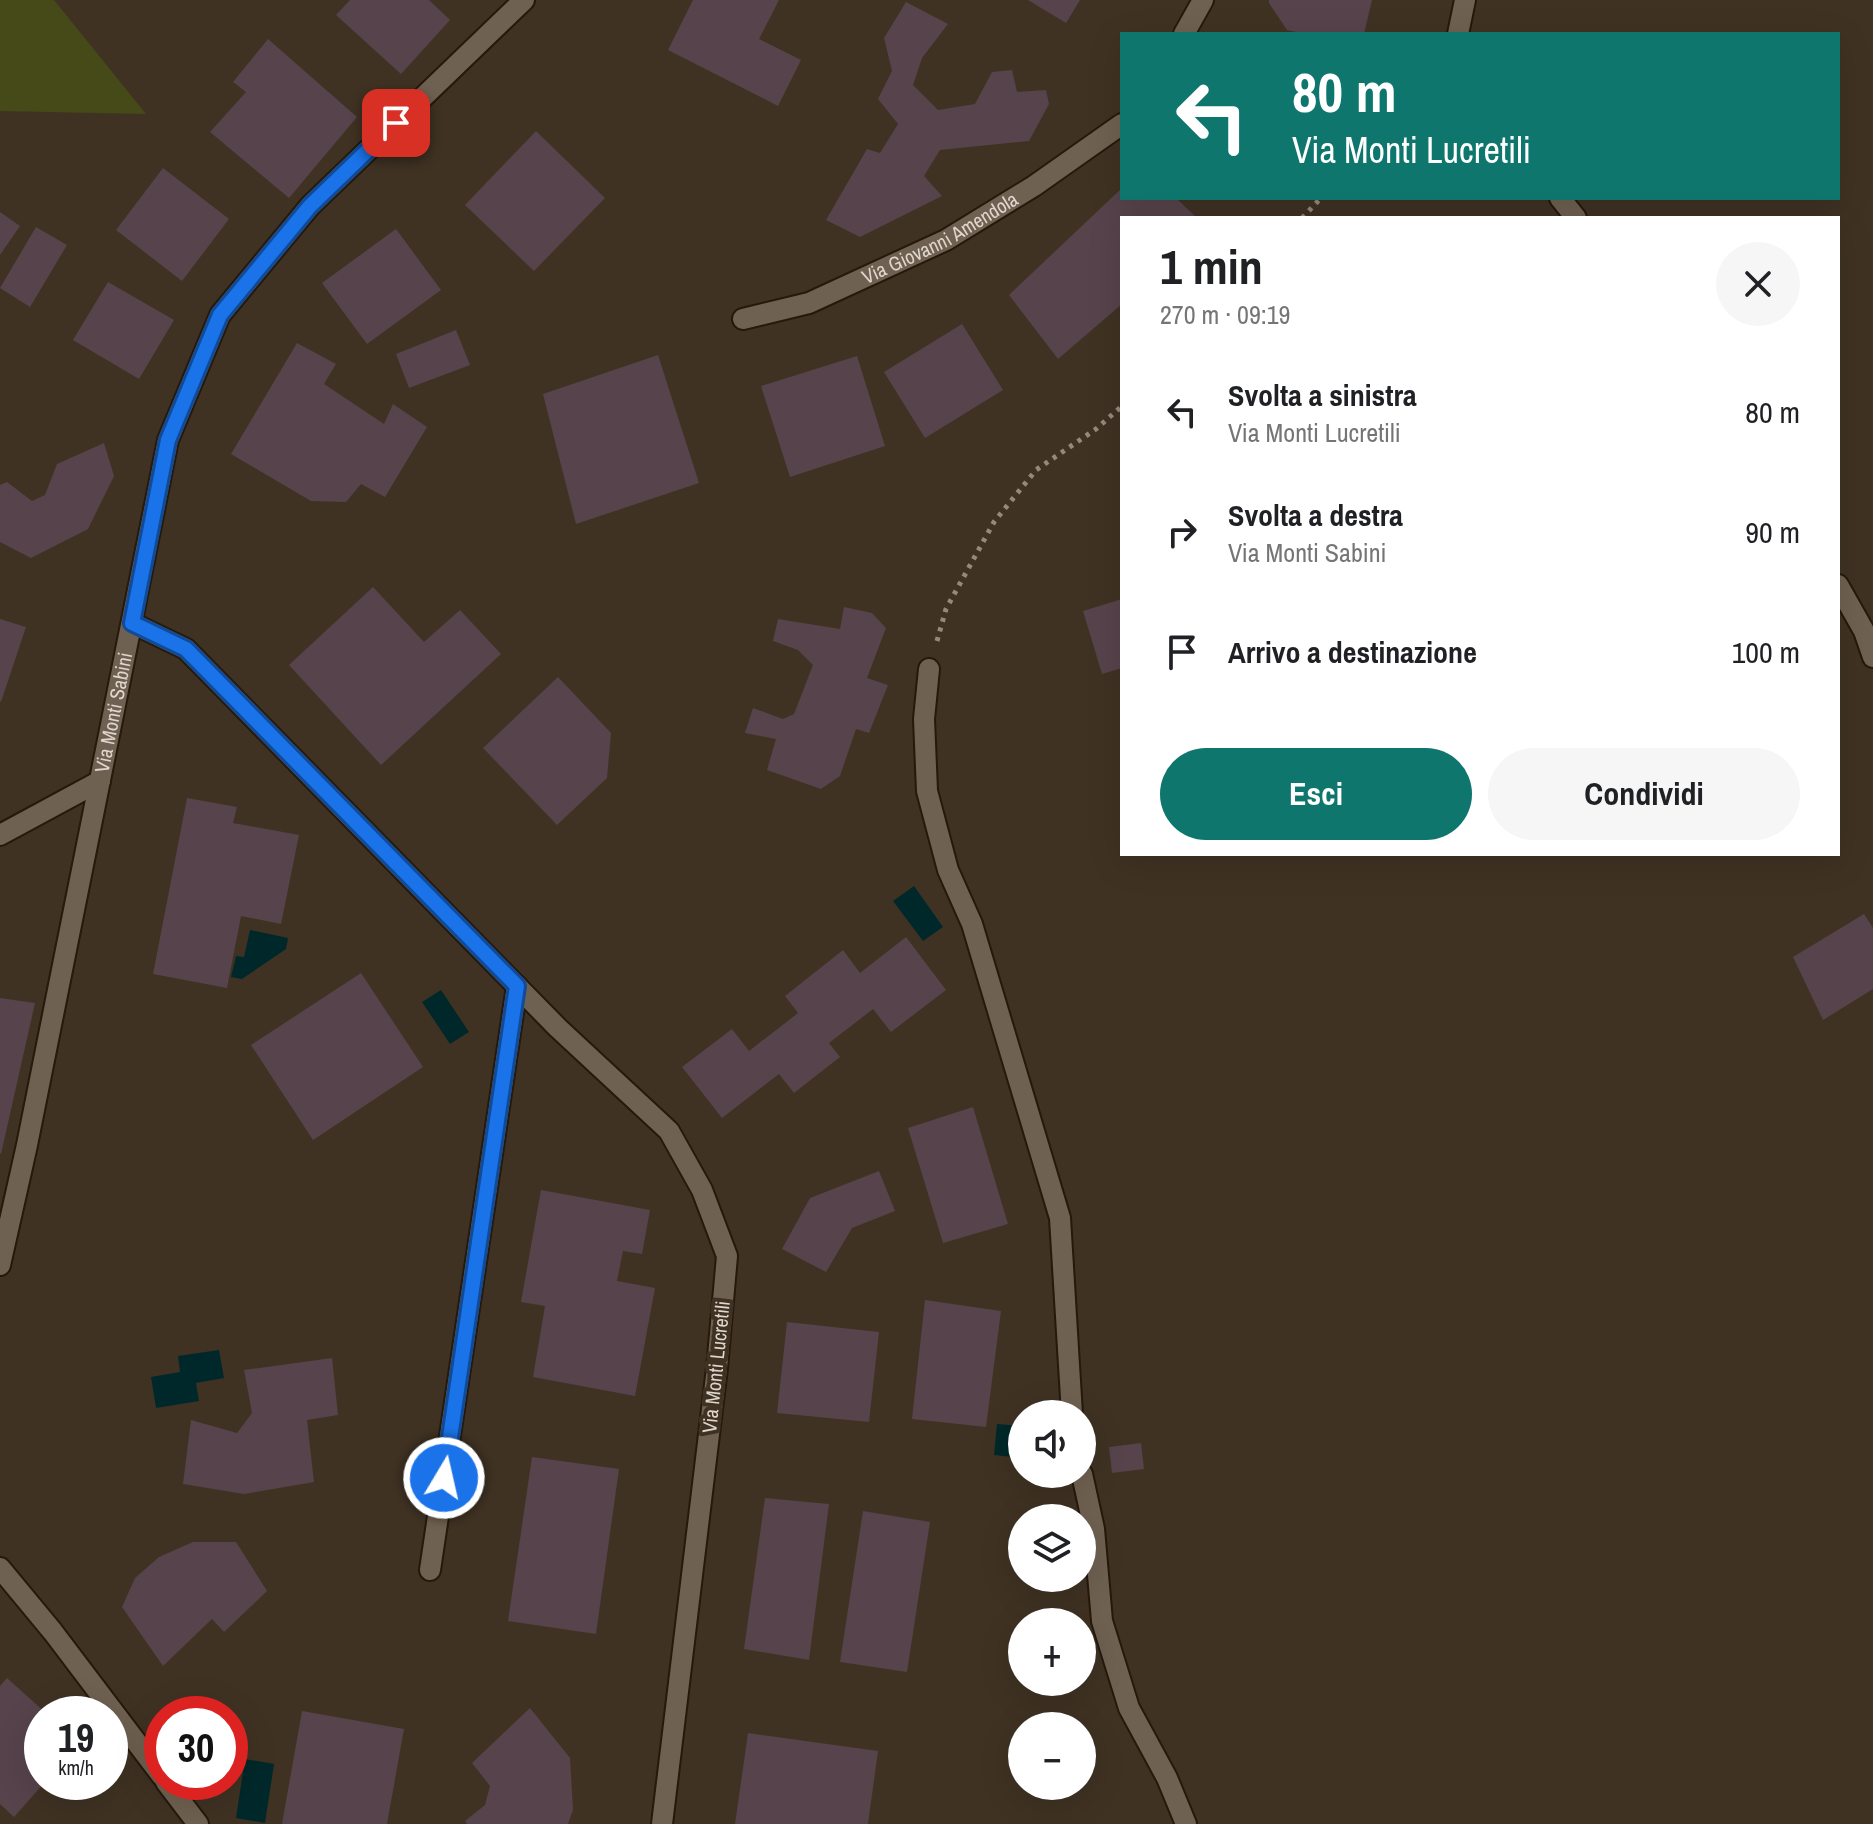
<!DOCTYPE html>
<html lang="it">
<head>
<meta charset="utf-8">
<style>
  :root { --surface:#fff; --page:#f6f6f6; --text:#202124; --muted:#757577; --accent:#0f766e }
  body { margin:0; font-family:"Archivo Narrow",sans-serif; background:var(--page); color:var(--text); height:100vh; display:flex; flex-direction:column; font-size:30px; white-space:nowrap }
  * { box-sizing:border-box; margin:0 }
  p { font-size:26px; color:var(--muted) }
  .icon { flex:none; width:44px; height:44px; fill:none; stroke:currentColor; stroke-width:2; stroke-linecap:round; stroke-linejoin:round }
  .map { position:relative; flex:1; overflow:hidden }
  .side { position:absolute; left:1120px; top:216px; width:720px; height:640px; display:flex; flex-direction:column; background:var(--surface); border-radius:0px; box-shadow:0 8px 32px #0002 }
  .side>* { flex:none }
  .top-card { position:absolute; left:1120px; top:32px; width:720px; height:168px; border-radius:0px; box-shadow:0 8px 32px #0002; background:#0f766e; color:#fff; overflow:hidden }
  .controls { position:absolute; left:1008px; top:1400px; display:grid; gap:16px }
  .controls a { display:grid; place-items:center; width:88px; height:88px; border-radius:50%; background:var(--surface); box-shadow:0 8px 32px #0002; font-size:40px }
  .speed { position:absolute; left:24px; top:1696px; display:flex; gap:16px; font-size:40px; font-weight:700; text-align:center }
  .speed>* { display:grid; place-content:center; width:104px; height:104px; border-radius:50%; background:var(--surface); box-shadow:0 8px 32px #0002; line-height:1 }
  .speed small { font-size:20px; font-weight:400 }
  .speed .limit { border:12px solid #d22; background:#fff; color:#111 }
  .pin { position:absolute; display:grid; place-items:center; width:68px; height:68px; color:#fff; margin:-34px; border-radius:16px; box-shadow:0 4px 12px #0006 }
  .me { position:absolute; width:88px; margin:-44px; rotate:9deg; stroke-linejoin:round; filter:drop-shadow(0 0 6px #0008) }
  .turn { display:flex; align-items:center; gap:28px; height:168px; padding:0 40px; font-size:36px }
  .turn .icon { width:104px; height:104px; stroke-width:2.5 }
  .turn b { display:block; font-size:56px; line-height:68px }
  .round { display:grid; place-items:center; flex:none; width:84px; height:84px; border-radius:42px; background:var(--page) }
  .overview { display:flex; align-items:center; justify-content:space-between; height:136px; padding:0 40px }
  h1 { font-size:48px; font-weight:700; line-height:60px }
  .button { display:flex; gap:16px; margin-top:auto; padding:16px 40px }
  .button a { flex:1; height:92px; border-radius:48px; background:var(--accent); color:#fff; font-size:32px; font-weight:700; line-height:92px; text-align:center }
  .button a+a { background:var(--page); color:var(--text) }
  ul { padding:0; list-style:none }
  li { display:flex; align-items:center; gap:24px; height:120px; padding:0 40px }
  li div { flex:1 }
  li b { display:block; font-size:30px }
  li em { font-style:normal }
  .map>svg:first-child { display:block }
  .green { fill:#464a19 }
  .water { fill:#00282a }
  .building { fill:#57434b }
  .lines { fill:none; stroke-linecap:round; stroke-linejoin:round }
  .street-casing { stroke:#25190c; stroke-width:24 }
  .path { stroke:#94897d; stroke-width:5; stroke-dasharray:4 6; stroke-linecap:butt }
  .street { stroke:#6f6151; stroke-width:20 }
  .route-casing { stroke:#114b97; stroke-width:20 }
  .route { stroke:#1a73e8; stroke-width:14 }
  .labels { text-anchor:middle; stroke-width:8; stroke-linejoin:round; paint-order:stroke }
  .street-label { font-size:20px; fill:#dfd6cd; stroke:#3f3223 }
</style>
</head>
<body>
<div class="map">
<svg width="1873" height="1824" viewBox="0 0 1873 1824">
  <rect width="100%" height="100%" fill="#3f3223"/>
  <polygon class="green" points="0,0 54,0 146,114 0,111"/>
  <g class="water">
    <polygon points="914,886 943,927 923,941 893,901"/>
    <polygon points="250,930 288,938 286,949 242,979 231,977 236,956 244,957"/>
    <polygon points="441,990 469,1032 450,1044 422,1002"/>
    <polygon points="219,1350 224,1378 196,1383 199,1401 156,1408 151,1377 180,1372 178,1356"/>
    <polygon points="997,1424 1022,1426 1022,1458 994,1455"/>
    <polygon points="245,1759 274,1764 265,1823 236,1818"/>
  </g>
  <g class="building">
    <polygon points="350,0 429,0 450,20 401,74 336,15"/>
    <polygon points="693,0 779,0 759,39 801,60 778,106 668,50"/>
    <polygon points="1028,0 1080,0 1066,23"/>
    <polygon points="1269,0 1372,0 1364,34 1305,34 1287,30 1269,3"/>
    <polygon points="906,2 948,24 922,58 913,85 938,110 975,104 992,72 1012,70 1017,92 1046,90 1049,104 1029,141 940,150 924,176 942,196 860,237 826,220 867,149 880,153 898,124 878,99 892,71 884,38"/>
    <polygon points="268,39 357,117 289,198 210,132 246,92 233,82"/>
    <polygon points="536,131 605,198 534,271 465,205"/>
    <polygon points="163,168 229,219 182,281 116,230"/>
    <polygon points="1122,188 1122,198 1176,198 1197,218 1122,218 1122,304 1058,359 1009,295"/>
    <polygon points="0,212 20,226 0,255"/>
    <polygon points="36,227 67,245 30,307 0,288"/>
    <polygon points="396,229 441,290 367,344 322,283"/>
    <polygon points="108,282 174,320 139,379 73,340"/>
    <polygon points="962,324 1003,390 925,438 884,372"/>
    <polygon points="456,330 470,365 409,388 396,354"/>
    <polygon points="297,343 336,364 324,384 384,424 393,404 427,427 385,497 361,484 346,502 311,501 231,454"/>
    <polygon points="658,355 699,483 576,524 543,394"/>
    <polygon points="857,356 885,446 790,477 761,386"/>
    <polygon points="104,443 114,476 88,529 31,558 0,542 0,485 7,482 32,501 45,495 57,464"/>
    <polygon points="373,587 424,642 460,610 501,654 381,765 289,665"/>
    <polygon points="1122,599 1122,668 1102,674 1083,611"/>
    <polygon points="844,607 872,613 886,628 867,678 888,685 869,733 856,729 840,776 821,789 767,770 776,739 745,733 753,708 783,719 794,714 813,665 798,650 773,641 778,619 840,629"/>
    <polygon points="0,619 26,627 1,702 0,701"/>
    <polygon points="558,677 611,733 607,778 557,825 483,748"/>
    <polygon points="187,798 237,807 233,823 299,835 281,924 241,916 227,988 153,974"/>
    <polygon points="1864,914 1873,928 1873,989 1823,1020 1793,957"/>
    <polygon points="906,937 946,990 891,1032 873,1009 829,1043 840,1057 794,1093 779,1074 722,1118 682,1067 732,1029 749,1051 798,1013 785,996 843,950 860,973"/>
    <polygon points="361,973 423,1067 313,1140 251,1045"/>
    <polygon points="0,998 35,1003 1,1154 0,1153"/>
    <polygon points="973,1107 1008,1224 943,1243 908,1128"/>
    <polygon points="879,1171 895,1211 852,1228 826,1272 782,1249 810,1198"/>
    <polygon points="541,1190 650,1210 642,1254 623,1251 617,1281 655,1288 635,1396 533,1377 545,1306 521,1302"/>
    <polygon points="925,1300 1001,1311 986,1427 912,1419"/>
    <polygon points="787,1322 879,1332 869,1422 777,1413"/>
    <polygon points="332,1358 338,1415 307,1420 314,1482 244,1494 183,1484 191,1420 237,1433 252,1413 244,1370"/>
    <polygon points="1141,1443 1144,1469 1112,1473 1109,1447"/>
    <polygon points="532,1457 619,1469 596,1634 508,1621"/>
    <polygon points="765,1498 829,1504 809,1660 744,1649"/>
    <polygon points="863,1511 930,1522 907,1672 840,1662"/>
    <polygon points="193,1542 236,1542 267,1591 224,1632 212,1619 163,1666 122,1607 135,1578 159,1557"/>
    <polygon points="7,1678 47,1714 42,1714 42,1782 45,1782 14,1817 0,1804 0,1686"/>
    <polygon points="530,1708 570,1758 573,1810 568,1824 467,1824 465,1821 485,1805 490,1786 472,1763"/>
    <polygon points="302,1711 404,1729 387,1824 282,1824"/>
    <polygon points="748,1733 878,1751 868,1824 735,1824"/>
  </g>
  <g class="lines">
    <defs>
      <g id="street">
        <polyline points="1184,34 1203,0"/>
        <polyline points="1458,34 1465,0"/>
        <polyline points="1560,198 1576,218"/>
        <path id="s1" d="M743,319l66,-16 137,-63 88,-54 88,-62"/>
        <polyline points="1838,585 1864,631 1873,657"/>
        <polyline points="132,623 186,649 558,1028 669,1131 702,1190 727,1256 717,1368 662,1824"/>
        <polyline points="929,669 924,719 927,791 948,870 972,924 1060,1218 1072,1414"/>
        <polyline points="0,835 100,781"/>
        <path id="s2" d="M0,1265l27,-120 141,-705 52,-125 90,-109 214,-206"/>
        <polyline points="1082,1474 1094,1529 1102,1621 1129,1708 1167,1778 1186,1824"/>
        <polyline points="0,1568 53,1632 162,1776"/>
        <polyline points="430,1570 517,986"/>
        <polyline points="166,1782 198,1824"/>
      </g>
    </defs>
    <use href="#street" class="street-casing"/>
    <g class="path">
      <polyline points="1302,218 1321,198"/>
      <polyline points="937,641 946,609 994,522 1036,470 1096,429 1122,406"/>
    </g>
    <use href="#street" class="street"/>
  </g>
  <g class="lines">
    <defs>
      <polyline id="route" points="396,123 310,206 220,315 168,440 132,623 186,649 517,986 444,1478"/>
    </defs>
    <use href="#route" class="route-casing"/>
    <use href="#route" class="route"/>
  </g>
  <g class="labels">
    <g class="street-label">
      <text dy="7" stroke="none"><textPath href="#s1" startOffset="214">Via Giovanni Amendola</textPath></text>
      <text dy="7" stroke="none"><textPath href="#s2" startOffset="564">Via Monti Sabini</textPath></text>
      <text transform="translate(716 1367) rotate(-84)" y="7">Via Monti Lucretili</text>
    </g>
  </g>
</svg>
<div class="controls">
<a><svg class="icon" aria-label="sound" viewBox="0 0 24 24"><path d="M4 9h4l5-4v14l-5-4H4zM17 9q2 3 0 6"/></svg></a>
<a><svg class="icon" aria-label="layers" viewBox="0 0 24 24"><path d="M12 4l9 5-9 5-9-5zM3 14l9 5 9-5"/></svg></a>
<a>+</a>
<a>−</a>
</div>
<div class="speed"><div>19<small>km/h</small></div><div class="limit">30</div></div>
<div class="pin" style="left:396px;top:123px;background:#d93025"><svg class="icon" aria-label="arrive" viewBox="0 0 24 24"><path d="M6 21V4h12l-3 4 3 4H6"/></svg></div>
<svg class="me" style="left:444px;top:1478px" viewBox="-20 -20 40 40"><circle r="17" fill="#1a73e8" stroke="#fff" stroke-width="3"/><path d="M0-11L8 9 0 5-8 9z" fill="#fff"/></svg>
<div class="top-card">
<div class="turn"><svg class="icon" aria-label="left" viewBox="0 0 24 24"><path d="M17 20v-9H6M10 6l-5 5 5 5"/></svg><div><b>80 m</b>Via Monti Lucretili</div></div>
</div>
<section class="side">
<div class="overview"><div><h1>1 min</h1><p>270 m · 09:19</p></div><a class="round"><svg class="icon" aria-label="close" viewBox="0 0 24 24"><path d="M6 6l12 12M18 6L6 18"/></svg></a></div>
<ul>
<li><svg class="icon" aria-label="left" viewBox="0 0 24 24"><path d="M17 20v-9H6M10 6l-5 5 5 5"/></svg><div><b>Svolta a sinistra</b><p>Via Monti Lucretili</p></div><em>80 m</em></li>
<li><svg class="icon" aria-label="right" viewBox="0 0 24 24"><path d="M7 20v-9h11M14 6l5 5-5 5"/></svg><div><b>Svolta a destra</b><p>Via Monti Sabini</p></div><em>90 m</em></li>
<li><svg class="icon" aria-label="arrive" viewBox="0 0 24 24"><path d="M6 21V4h12l-3 4 3 4H6"/></svg><div><b>Arrivo a destinazione</b></div><em>100 m</em></li>
</ul>
<div class="button"><a>Esci</a><a>Condividi</a></div>
</section>
</div>
</body>
</html>
